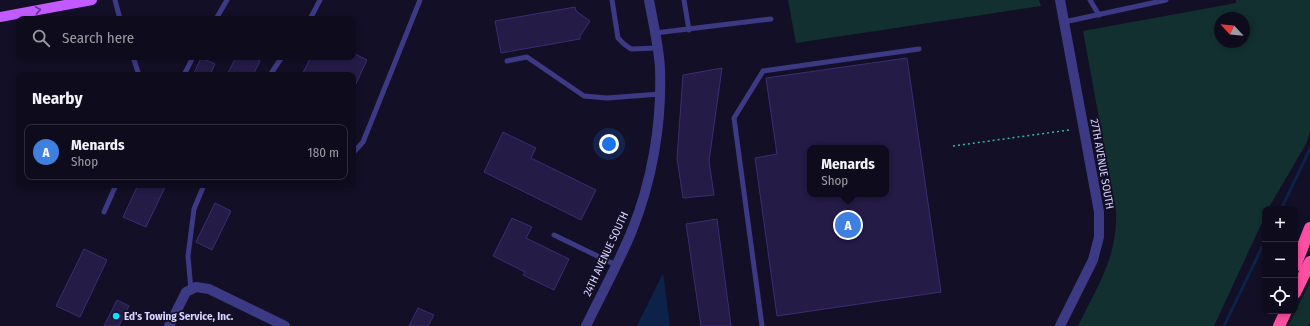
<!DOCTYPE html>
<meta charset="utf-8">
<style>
body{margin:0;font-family:"Fira Sans Condensed",sans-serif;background:#171425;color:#f1f3f6}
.controls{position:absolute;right:12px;bottom:12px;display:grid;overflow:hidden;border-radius:8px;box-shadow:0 2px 6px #0003}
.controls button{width:36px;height:36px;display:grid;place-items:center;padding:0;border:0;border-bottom:1px solid #2e2b3b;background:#0e0b1c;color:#f1f3f6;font:20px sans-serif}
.compass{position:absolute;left:1214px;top:12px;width:36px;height:36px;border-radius:50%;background:#0e0b1c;box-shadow:0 2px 6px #0003;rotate:296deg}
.you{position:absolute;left:609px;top:144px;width:14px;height:14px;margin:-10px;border:3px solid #fff;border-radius:50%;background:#1a73e8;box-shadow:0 0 0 6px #1a73e833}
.badge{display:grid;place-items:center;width:26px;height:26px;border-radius:50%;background:#00e5ff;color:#fff;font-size:13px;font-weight:700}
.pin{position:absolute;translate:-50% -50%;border:2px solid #fff;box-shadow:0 1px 4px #0006}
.popup{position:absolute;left:807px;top:145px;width:82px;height:52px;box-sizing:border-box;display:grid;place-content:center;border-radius:8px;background:#0e0b1c;filter:drop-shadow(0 1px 3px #0005);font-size:13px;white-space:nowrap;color:#9b9ba3}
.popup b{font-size:15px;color:#f1f3f6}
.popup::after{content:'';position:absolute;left:50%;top:100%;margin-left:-8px;border:8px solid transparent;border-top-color:#0e0b1c}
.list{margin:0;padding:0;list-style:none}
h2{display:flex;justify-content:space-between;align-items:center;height:52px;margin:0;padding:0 16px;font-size:17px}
h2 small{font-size:13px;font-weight:400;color:#9b9ba3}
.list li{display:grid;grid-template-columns:26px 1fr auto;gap:12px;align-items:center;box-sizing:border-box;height:56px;margin:0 8px 8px;padding:0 8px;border:1px solid #2e2b3b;border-radius:8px}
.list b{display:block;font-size:15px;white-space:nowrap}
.list p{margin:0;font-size:13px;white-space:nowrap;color:#9b9ba3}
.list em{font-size:13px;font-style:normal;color:#9b9ba3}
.icon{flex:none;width:22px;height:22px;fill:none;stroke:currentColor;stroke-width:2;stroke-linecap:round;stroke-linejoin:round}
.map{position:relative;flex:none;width:1310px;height:326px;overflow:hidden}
.search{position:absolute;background:#0e0b1c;box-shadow:0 2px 6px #0003;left:16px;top:16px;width:340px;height:44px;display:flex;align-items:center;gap:10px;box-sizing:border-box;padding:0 14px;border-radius:8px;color:#9b9ba3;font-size:15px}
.panel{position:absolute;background:#0e0b1c;box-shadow:0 2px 6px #0003;left:16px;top:72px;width:340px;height:116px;border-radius:8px}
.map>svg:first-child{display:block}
</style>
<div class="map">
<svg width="1310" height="326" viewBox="0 0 1310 326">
<rect width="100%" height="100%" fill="#130f26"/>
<!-- green -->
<path fill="#12302f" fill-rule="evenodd" d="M788 0H1039L1041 6 796 43Z
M1236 0H1310V132L1306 144 1268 209H1265V216L1214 326H1078C1097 287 1118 256 1116 211L1083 31 1236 3ZM1220 18H1244V42H1220Z
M1310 282V322L1308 326H1288Z"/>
<!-- water -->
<path fill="#0c2248" d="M663 273 670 326H637Z"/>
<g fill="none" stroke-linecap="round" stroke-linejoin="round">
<!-- stream -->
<path stroke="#0c2248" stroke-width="3" d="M1281 209 1310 149
M1224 326 1265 241"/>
</g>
<!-- building -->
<path fill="#241b47" stroke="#3b2d73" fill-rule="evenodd" d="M575 7 576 11 590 21 580 36V39L501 53 495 21Z
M353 53 367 60 353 90V75H302L311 57H353Z
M236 57H251L260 61 253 75H227Z
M201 58 215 64 210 75H193Z
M907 58 941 292 777 316 755 158 777 154 766 78ZM810 148H886V194H810Z
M722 68 709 161 714 195 683 198 677 158 683 75Z
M503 132 536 148 531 158 596 190 581 220 484 172Z
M138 185H166L146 227 123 217Z
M215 203 231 211 212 250 196 242Z
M512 218 532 227 526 238 569 259 554 290 523 275 525 272 493 256Z
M717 219 731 326H701L686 224Z
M84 249 107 260 80 317 56 306Z
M117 300 129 306 119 326H104Z
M418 308 434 315 428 326H409Z"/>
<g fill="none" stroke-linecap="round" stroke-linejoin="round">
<!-- path -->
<path stroke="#2fb8b0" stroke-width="1.5" stroke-dasharray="2 3" stroke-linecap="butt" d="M953 146 1069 130"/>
<!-- service -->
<path stroke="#3d3a85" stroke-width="5" d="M115 0 120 19
M612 0 618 38 624 44 631 49 657 48
M684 0 689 30
M1090 0 1099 15
M216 19 227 0
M310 19 320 0
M1064 22 1166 0
M655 33 771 19
M133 57 139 75
M507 61 527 57 584 96 607 98 660 94
M184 75 193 57
M270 75 282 57
M353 153 363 142 420 0
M104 212 116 185
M554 235 616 265
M191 290 188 256 194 209 204 185
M762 326 734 118 763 71 919 49"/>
<!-- minor -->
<path stroke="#3d3a85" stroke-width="10" d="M169 326 186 292 196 287 209 289 285 326
M586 326C601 295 618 264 631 233 652 182 662 124 660 69 659 46 653 23 649 0"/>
<!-- tertiary -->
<path stroke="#3d3a85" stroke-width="10" d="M1060 0 1099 212V237L1093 260 1060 326"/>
<!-- primary -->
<path stroke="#c25bff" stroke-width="10" d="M0 17 92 0"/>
<!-- motorway -->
<path stroke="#ff4fa3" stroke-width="12" d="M1295 266 1310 228
M1295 293 1310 262
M1279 326 1286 311"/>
</g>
<!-- one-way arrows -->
<defs><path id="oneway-chevron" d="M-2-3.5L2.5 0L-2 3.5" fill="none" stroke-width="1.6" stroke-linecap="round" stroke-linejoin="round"/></defs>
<use stroke="#623188" href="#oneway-chevron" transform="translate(38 10) rotate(-10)"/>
<!-- markers -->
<circle fill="#00e5ff" stroke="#130f26" stroke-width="1.5" cx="116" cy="316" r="4"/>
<g text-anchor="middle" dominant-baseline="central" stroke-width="3.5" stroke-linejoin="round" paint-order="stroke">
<!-- street labels -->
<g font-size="11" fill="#d9d4ff" stroke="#130f26">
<text transform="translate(1102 164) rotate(80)">27TH AVENUE SOUTH</text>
<text transform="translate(606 254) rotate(-65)">24TH AVENUE SOUTH</text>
</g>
<!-- poi labels -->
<g font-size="11" font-weight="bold" fill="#d9d4ff" stroke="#130f26" text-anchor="start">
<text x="124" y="316">Ed's Towing Service, Inc.</text>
</g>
</g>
</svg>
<div class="controls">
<button>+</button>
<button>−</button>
<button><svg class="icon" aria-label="locate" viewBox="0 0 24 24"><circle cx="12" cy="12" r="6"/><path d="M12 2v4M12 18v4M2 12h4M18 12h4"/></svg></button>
</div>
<svg class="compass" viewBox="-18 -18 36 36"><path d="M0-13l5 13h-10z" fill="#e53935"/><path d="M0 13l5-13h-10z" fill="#9b9ba3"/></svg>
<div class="you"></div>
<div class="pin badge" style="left:848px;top:225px;background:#3f7fe0">A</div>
<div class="popup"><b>Menards</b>Shop</div>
<div class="search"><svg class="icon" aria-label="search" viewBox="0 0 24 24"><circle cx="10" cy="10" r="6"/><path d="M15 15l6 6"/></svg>Search here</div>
<section class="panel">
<h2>Nearby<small></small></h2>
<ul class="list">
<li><span class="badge" style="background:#3f7fe0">A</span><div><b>Menards</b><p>Shop</p></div><em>180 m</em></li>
</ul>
</section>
</div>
